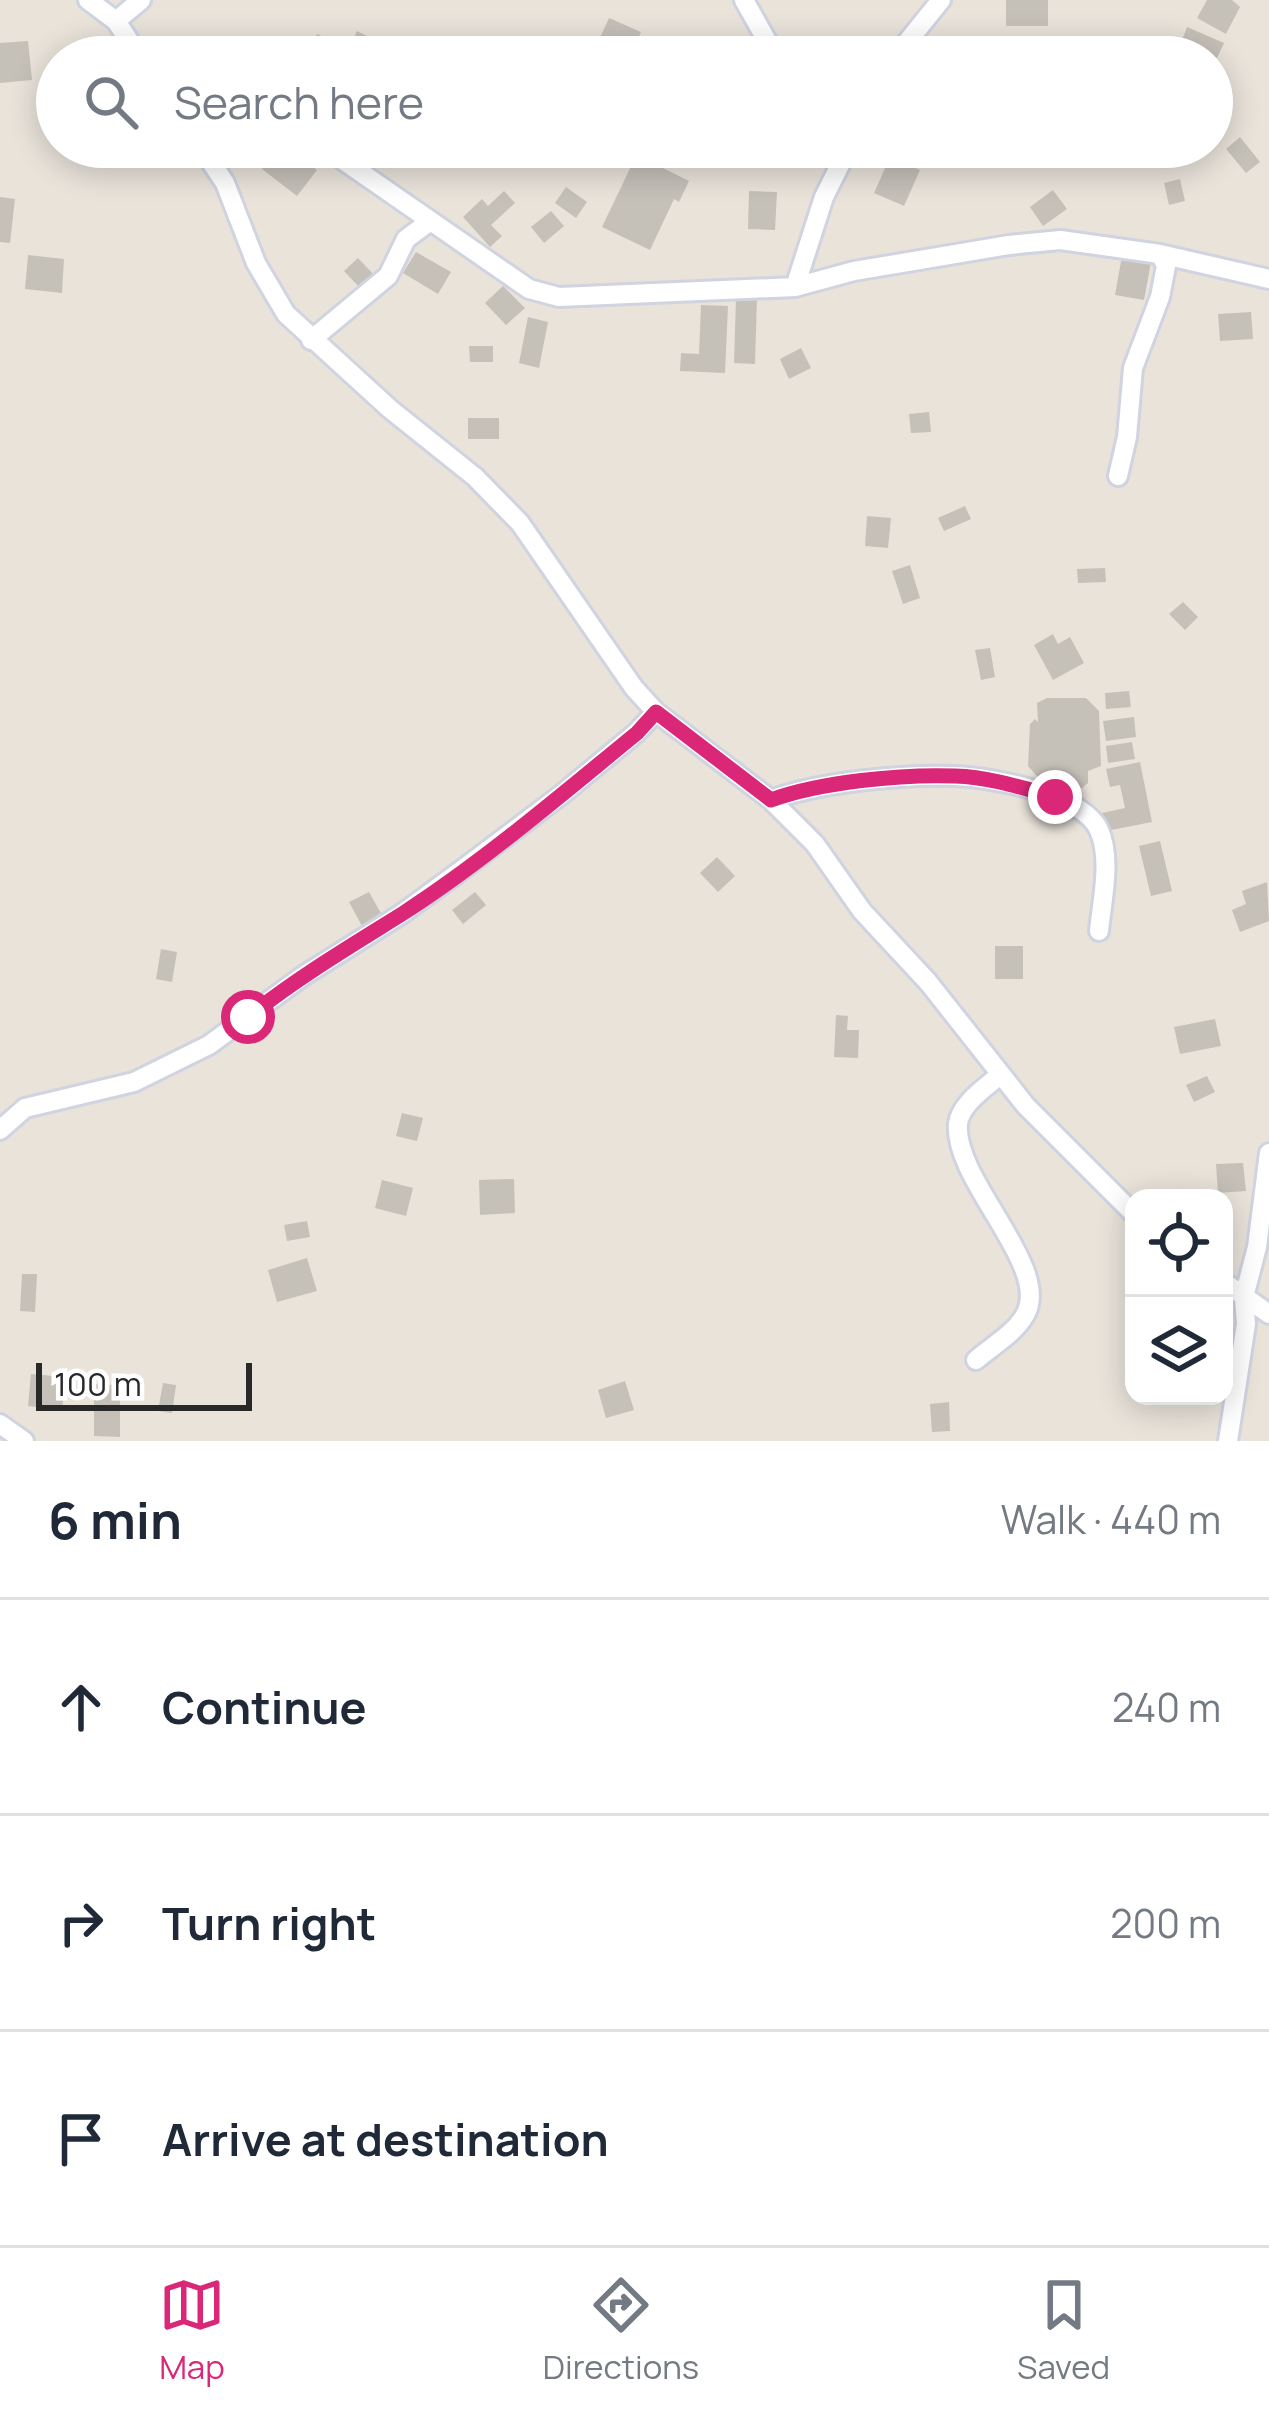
<!DOCTYPE html>
<meta charset="utf-8">
<style>
body{margin:0;font-family:Manrope,sans-serif;background:#f6f6f7;color:#1f2937}
.controls{position:absolute;right:36px;bottom:36px;display:grid;overflow:hidden;border-radius:24px;box-shadow:0 6px 30px #0003}
.controls button{width:108px;height:108px;display:grid;place-items:center;padding:0;border:0;border-bottom:3px solid #e0e1e3;background:#fff;color:#1f2937;font:60px sans-serif}
.scale{position:absolute;left:36px;bottom:30px;width:216px;box-sizing:border-box;padding-left:12px;border:6px solid #282828;border-top:0;font-size:33px;line-height:42px;white-space:nowrap;color:#282828;-webkit-text-stroke:9px #fff;paint-order:stroke}
.stop{position:absolute;width:36px;height:36px;margin:-27px;border:9px solid #db2777;border-radius:50%;background:#fff}
.stop.end{background:#db2777;border-color:#fff;box-shadow:0 3px 12px #0008}
.list{margin:0;padding:0;list-style:none}
h2{display:flex;justify-content:space-between;align-items:center;height:156px;margin:0;padding:0 48px;font-size:51px}
h2 small{font-size:39px;font-weight:400;color:#747a83}
.list li{display:grid;grid-template-columns:78px 1fr auto;gap:36px;align-items:center;box-sizing:border-box;height:216px;padding:0 48px;border-top:3px solid #e0e1e3}
.list b{display:block;font-size:45px;white-space:nowrap}
.list em{font-size:39px;font-style:normal;color:#747a83}
.icon{flex:none;width:66px;height:66px;fill:none;stroke:currentColor;stroke-width:2;stroke-linecap:round;stroke-linejoin:round}
.map{position:relative;flex:none;width:1269px;height:1441px;overflow:hidden}
.search{position:absolute;background:#fff;box-shadow:0 6px 30px #0003;left:36px;right:36px;top:36px;height:132px;display:flex;align-items:center;gap:30px;box-sizing:border-box;padding:0 42px;border-radius:66px;color:#747a83;font-size:45px}
.sheet{height:804px;background:#fff}
nav{display:flex;justify-content:space-around;align-items:center;box-sizing:border-box;height:168px;border-top:3px solid #e0e1e3;background:#fff;font-size:33px;color:#747a83}
nav a{display:grid;justify-items:center;gap:6px}
nav .on{color:#db2777}
.map>svg:first-child{display:block}
</style>
<div class="map">
<svg width="1269" height="1441" viewBox="0 0 1269 1441">
<rect width="100%" height="100%" fill="#e9e3da"/>
<!-- building -->
<path fill="#c5c1b9" d="M1006 0H1048V26H1006Z
M1207 0H1232L1240 7 1226 34 1197 18Z
M609 18 641 32 629 57H602L593 53Z
M1187 27 1224 43 1217 58 1181 43Z
M357 31 393 49 389 57H345Z
M317 34 345 47 340 57H306Z
M28 41 32 80 0 83V43Z
M1240 137 1260 162 1246 173 1226 149Z
M279 147H288L317 170 297 196 262 169Z
M890 157 920 170 904 206 874 193Z
M645 159 689 181 679 202 674 199 650 250 602 227 634 160 643 165Z
M1180 179 1185 201 1169 205 1164 183Z
M566 187 587 202 576 218 555 203Z
M1053 190 1067 209 1043 226 1030 207Z
M504 191 515 203 491 225 502 236 490 247 463 217 482 199 488 206Z
M749 191 777 192 775 230 748 229Z
M0 197 15 199 10 243 0 242Z
M551 211 564 226 544 243 531 227Z
M416 252 451 272 438 294 403 273Z
M28 255 64 259 62 293 25 289Z
M1122 256 1151 262 1144 300 1115 295Z
M358 258 375 276 361 289 344 271Z
M503 286 525 308 506 325 485 303Z
M736 298H757L755 364 734 363Z
M701 305 728 306 725 373 680 371 681 353 699 354Z
M1251 312 1253 339 1220 341 1218 314Z
M528 317 548 322 539 368 519 363Z
M469 346H493V362H470Z
M801 348 811 368 789 379 780 359Z
M929 412 931 432 911 433 909 414Z
M468 418H499V439H468Z
M965 506 971 519 944 531 938 518Z
M867 516 891 518 888 548 865 546Z
M910 565 920 598 903 604 892 571Z
M1105 568 1106 582 1078 583 1077 569Z
M1183 602 1198 617 1185 630 1169 614Z
M1053 634 1058 644 1070 637 1084 663 1053 680 1034 645Z
M990 648 995 677 981 680 975 650Z
M1129 691 1131 707 1106 709 1105 693Z
M1047 698H1086L1099 711 1101 766 1088 771V783L1082 788 1046 786 1028 766 1030 724 1035 719 1038 722 1037 703Z
M1134 717 1136 737 1106 741 1103 721Z
M1132 742 1135 759 1108 763 1106 746Z
M1140 762 1152 822 1106 831 1102 813 1125 808 1120 785 1110 787 1106 769Z
M1160 841 1172 891 1151 896 1139 846Z
M717 857 735 876 718 892 700 873Z
M1267 882 1269 921 1240 932 1232 910 1246 904 1242 891Z
M369 892 382 915 362 926 349 902Z
M475 892 486 905 463 924 452 910Z
M995 946H1023V979H995Z
M161 949 177 952 172 982 156 979Z
M836 1015 848 1016 847 1030H859L858 1058 834 1057Z
M1215 1019 1221 1046 1180 1054 1174 1027Z
M1207 1076 1215 1092 1194 1102 1186 1085Z
M402 1113 423 1118 417 1141 396 1136Z
M1243 1163 1246 1191 1218 1193 1216 1164Z
M514 1179 515 1213 480 1215 479 1180Z
M382 1180 413 1188 406 1216 375 1208Z
M307 1221 310 1237 287 1241 284 1225Z
M307 1258 317 1291 277 1302 268 1270Z
M22 1274H37L35 1312 20 1311Z
M31 1374 66 1377 62 1410 28 1406Z
M625 1381 634 1410 606 1418 598 1390Z
M163 1383 176 1385 172 1413 158 1411Z
M94 1384 120 1385V1437L94 1436Z
M949 1402 950 1431 932 1432 930 1404Z"/>
<g fill="none" stroke-linecap="round" stroke-linejoin="round">
<!-- minor casing -->
<g stroke="#d0d3e0" stroke-width="24">
<path id="minor" d="M88 0 116 21 140 57
M744 0 776 57
M116 21 141 0
M895 57 941 0
M201 147 225 183 256 263 286 314 390 409 475 477 520 523 634 688 656 712 771 800 815 844 862 911 928 982 1026 1106 1134 1214
M324 147 529 289 559 297 795 287 854 271 1009 245 1060 240 1160 254 1269 279
M795 287 824 197 849 147
M311 340 388 276 406 239 429 222
M1118 476 1127 437 1133 368 1160 297 1166 266 1160 254
M771 800C820 782 902 774 955 776 990 777 1083 794 1099 830 1112 859 1102 900 1099 931
M0 1130 25 1108 134 1082 209 1045 303 976 403 913 463 869 561 795 636 733 656 712
M1224 1282 1269 1314
M976 1360C992 1346 1015 1333 1025 1315 1053 1268 953 1180 958 1124 960 1104 986 1087 1000 1075
M0 1424 24 1441
M1228 1441 1246 1324 1244 1297 1257 1247 1269 1153"/>
</g>
<!-- minor -->
<use href="#minor" stroke="#fff" stroke-width="18"/>
</g>
<g fill="none" stroke-linecap="round" stroke-linejoin="round">
<!-- route -->
<path stroke="#db2777" stroke-width="15" d="M248 1017C297 978 349 947 402 914 484 861 561 795 637 733L656 712 771 800C820 782 902 774 955 776 989 777 1023 788 1055 797"/>
</g>
</svg>
<div class="controls">
<button><svg class="icon" aria-label="locate" viewBox="0 0 24 24"><circle cx="12" cy="12" r="6"/><path d="M12 2v4M12 18v4M2 12h4M18 12h4"/></svg></button>
<button><svg class="icon" aria-label="layers" viewBox="0 0 24 24"><path d="M12 4l9 5-9 5-9-5zM3 14l9 5 9-5"/></svg></button>
</div>
<div class="scale">100 m</div>
<div class="stop" style="left:248px;top:1017px"></div>
<div class="stop end" style="left:1055px;top:797px"></div>
<div class="search"><svg class="icon" aria-label="search" viewBox="0 0 24 24"><circle cx="10" cy="10" r="6"/><path d="M15 15l6 6"/></svg>Search here</div>
</div>
<section class="sheet">
<h2>6 min<small>Walk · 440 m</small></h2>
<ul class="list">
<li><svg class="icon" aria-label="ahead" viewBox="0 0 24 24"><path d="M12 20V5M6 11l6-6 6 6"/></svg><div><b>Continue</b></div><em>240 m</em></li>
<li><svg class="icon" aria-label="right" viewBox="0 0 24 24"><path d="M7 20v-9h11M14 6l5 5-5 5"/></svg><div><b>Turn right</b></div><em>200 m</em></li>
<li><svg class="icon" aria-label="arrive" viewBox="0 0 24 24"><path d="M6 21V4h12l-3 4 3 4H6"/></svg><div><b>Arrive at destination</b></div></li>
</ul>
</section>
<nav>
<a class="on"><svg class="icon" aria-label="map" viewBox="0 0 24 24"><path d="M3 6l6-2 6 2 6-2v14l-6 2-6-2-6 2zM9 4v14M15 6v14"/></svg>Map</a>
<a><svg class="icon" aria-label="directions" viewBox="0 0 24 24"><path d="M12 3l9 9-9 9-9-9zM9 14v-3h6M13 9l2 2-2 2"/></svg>Directions</a>
<a><svg class="icon" aria-label="saved" viewBox="0 0 24 24"><path d="M7 4h10v16l-5-4-5 4z"/></svg>Saved</a>
</nav>
